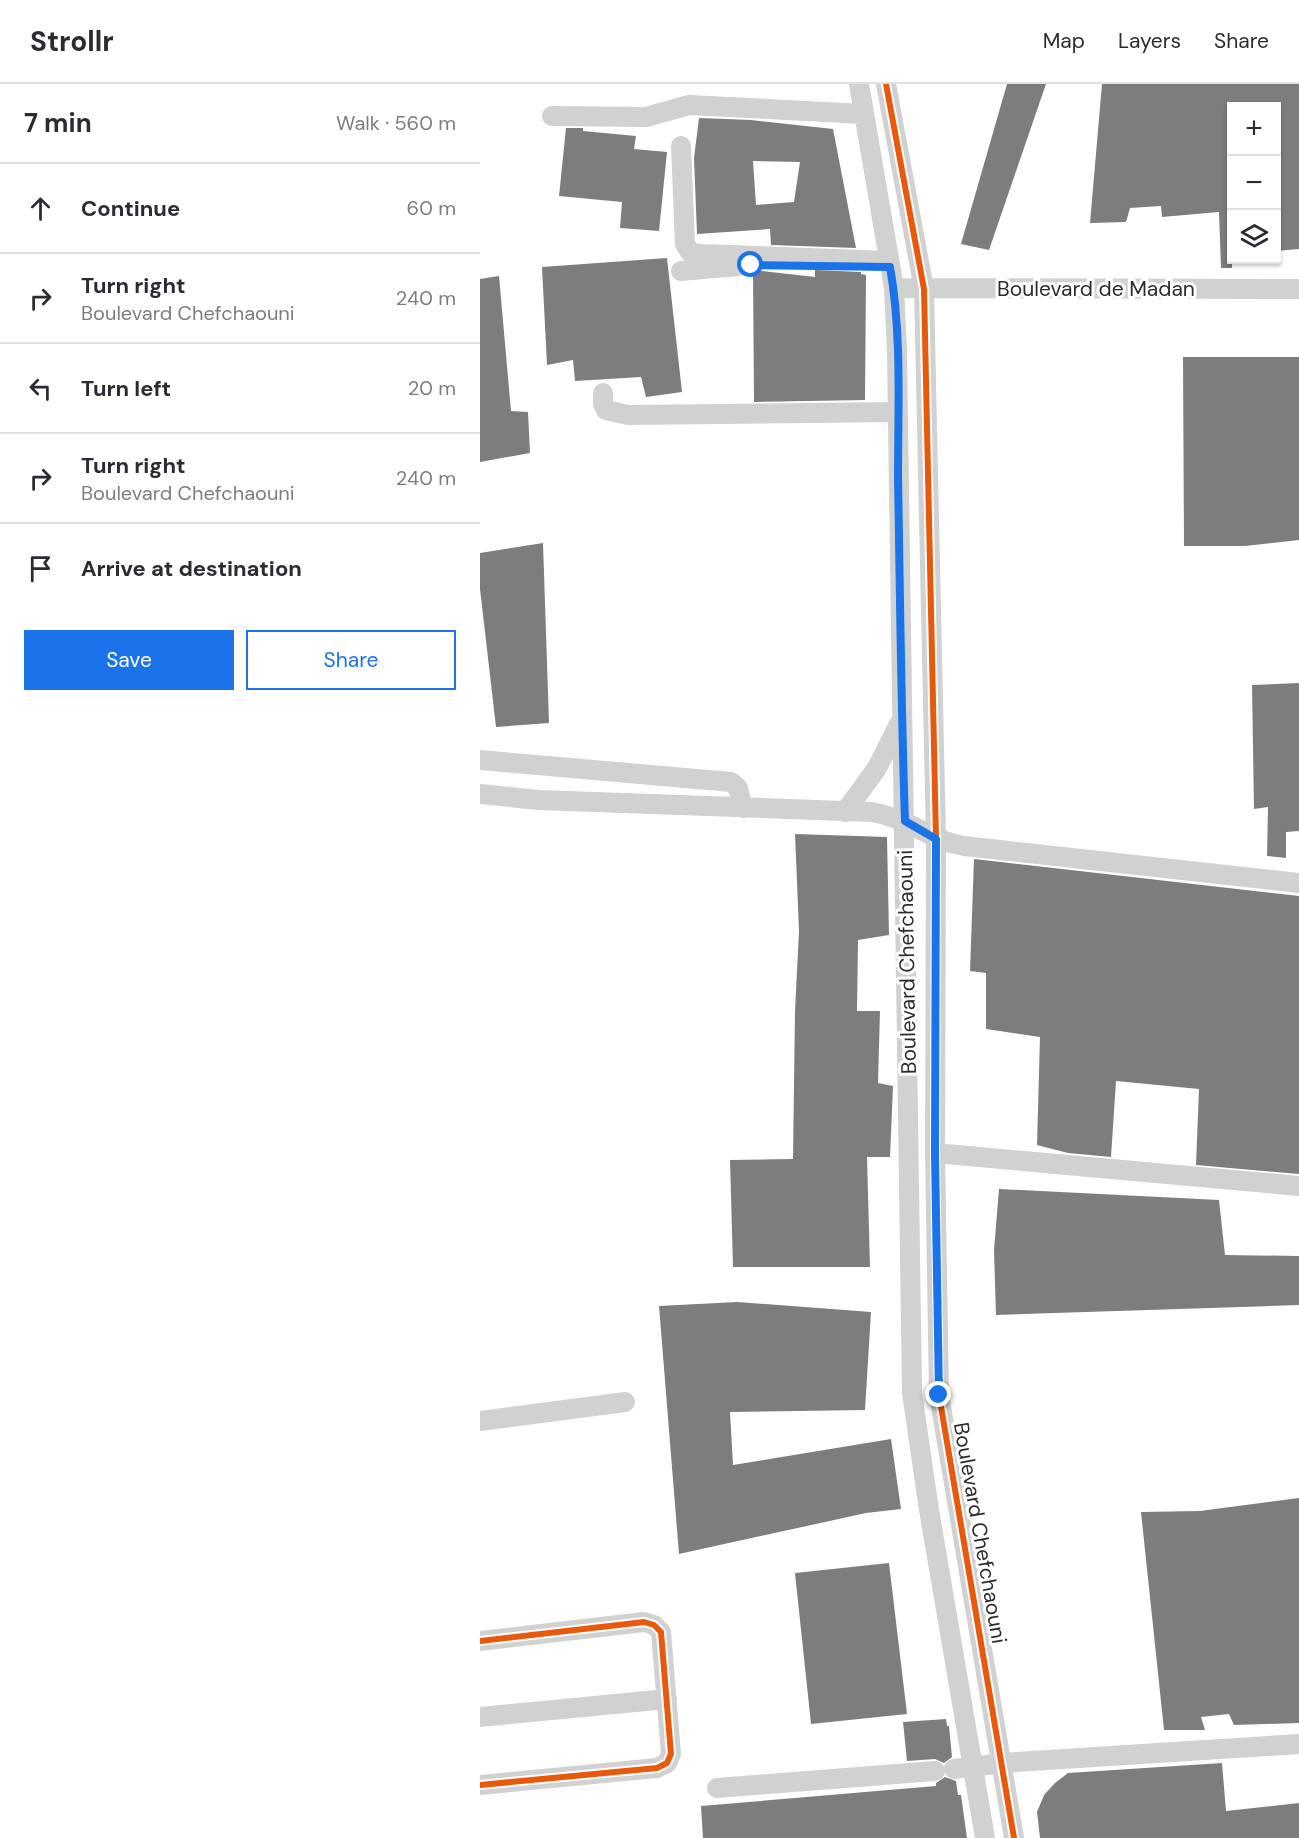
<!DOCTYPE html>
<meta charset="utf-8">
<style>
body{margin:0;font-family:"DM Sans",sans-serif;background:#f2f2f3;color:#2b2b33}
.controls{position:absolute;right:18px;top:18px;display:grid;overflow:hidden;border-radius:0px;box-shadow:0 2px 4px #0004}
.controls button{width:54px;height:54px;display:grid;place-items:center;padding:0;border:0;border-bottom:2px solid #e1e1e2;background:#fff;color:#2b2b33;font:30px sans-serif}
.stop{position:absolute;width:18px;height:18px;margin:-14px;border:4px solid #1a73e8;border-radius:50%;background:#fff}
.stop.end{background:#1a73e8;border-color:#fff;box-shadow:0 2px 6px #0008}
.list{margin:0;padding:0;list-style:none}
h2{display:flex;justify-content:space-between;align-items:center;height:78px;margin:0;padding:0 24px;font-size:26px}
h2 small{font-size:20px;font-weight:400;color:#7c7c81}
.list li{display:grid;grid-template-columns:39px 1fr auto;gap:18px;align-items:center;box-sizing:border-box;height:90px;padding:0 24px;border-top:2px solid #e1e1e2}
.list b{display:block;font-size:22px;white-space:nowrap}
.list p{margin:0;font-size:20px;white-space:nowrap;color:#7c7c81}
.list em{font-size:20px;font-style:normal;color:#7c7c81}
.actions{display:flex;gap:12px;padding:18px 24px}
.actions a{flex:1;padding:14px 0;border:2px solid #1a73e8;border-radius:0px;text-align:center;font-size:21px;color:#1a73e8}
.actions .main{background:#1a73e8;color:#fff}
.icon{flex:none;width:33px;height:33px;fill:none;stroke:currentColor;stroke-width:2;stroke-linecap:round;stroke-linejoin:round}
.map{position:relative;flex:none;width:819px;height:1754px;overflow:hidden}
header{display:flex;align-items:center;gap:36px;box-sizing:border-box;height:84px;padding:0 30px;background:#fff;border-bottom:2px solid #e1e1e2}
header strong{font-size:28px}
nav{display:flex;gap:33px;margin-inline-start:auto;font-size:21px}
main{display:flex}
aside{flex:1;background:#fff}
.map>svg:first-child{display:block}
</style>
<header>
<strong>Strollr</strong>
<nav><a>Map</a><a>Layers</a><a>Share</a></nav>
</header>
<main>
<aside>
<h2>7 min<small>Walk · 560 m</small></h2>
<ul class="list">
<li><svg class="icon" aria-label="ahead" viewBox="0 0 24 24"><path d="M12 20V5M6 11l6-6 6 6"/></svg><div><b>Continue</b></div><em>60 m</em></li>
<li><svg class="icon" aria-label="right" viewBox="0 0 24 24"><path d="M7 20v-9h11M14 6l5 5-5 5"/></svg><div><b>Turn right</b><p>Boulevard Chefchaouni</p></div><em>240 m</em></li>
<li><svg class="icon" aria-label="left" viewBox="0 0 24 24"><path d="M17 20v-9H6M10 6l-5 5 5 5"/></svg><div><b>Turn left</b></div><em>20 m</em></li>
<li><svg class="icon" aria-label="right" viewBox="0 0 24 24"><path d="M7 20v-9h11M14 6l5 5-5 5"/></svg><div><b>Turn right</b><p>Boulevard Chefchaouni</p></div><em>240 m</em></li>
<li><svg class="icon" aria-label="arrive" viewBox="0 0 24 24"><path d="M6 21V4h12l-3 4 3 4H6"/></svg><div><b>Arrive at destination</b></div></li>
</ul>
<div class="actions"><a class="main">Save</a><a>Share</a></div>
</aside>
<div class="map">
<svg width="819" height="1754" viewBox="0 0 819 1754">
<rect width="100%" height="100%" fill="#fff"/>
<!-- building -->
<path fill="#7d7d7d" fill-rule="evenodd" d="M527 0H566L509 166 481 160Z
M622 0H819V165L796 167V22H752V184H741L739 128 682 133 681 122 650 124 646 138 610 139Z
M219 34 271 36 353 45 376 164 291 161 290 145 217 150 214 74ZM273 77 320 78 314 118 276 121Z
M86 44H103V47L156 52 154 65 187 68 179 147 140 144 142 118 79 112Z
M187 174 202 308 166 313 161 293 95 297 93 276 67 281 62 183Z
M273 186 335 193V186L381 188V190L386 191 385 316 274 318Z
M19 192 31 327 48 328 50 369 0 378V195Z
M703 273H819V456L765 462H704Z
M63 459 69 639 16 643 0 505V469Z
M819 599V747L806 748V774L787 772 788 723 774 725 772 601Z
M315 750 407 753 409 851 378 856 377 927H400L398 999 413 1002 410 1073H387L390 1183H253L250 1076 313 1075 315 927 319 847Z
M494 775 819 812V1090L716 1081 719 1005 636 997 631 1073 588 1069 557 1061 560 953 506 945V889L490 887Z
M519 1105 739 1116 745 1171 819 1172V1221L516 1231 514 1166Z
M257 1218 391 1228 385 1326 250 1328 253 1381 411 1355 421 1425 386 1429 199 1470 179 1222Z
M819 1414V1639L754 1641 749 1630 721 1633 725 1646H684L661 1428 720 1427Z
M409 1479 427 1630 331 1640 315 1489Z
M466 1635 467 1642H469L472 1673 464 1679 455 1675 427 1677 423 1638Z
M742 1679 746 1727 819 1719V1754H560L557 1728 564 1711 575 1699 588 1689Z
M465 1693 476 1697 478 1711H481L487 1754H223L221 1722 456 1702V1699Z"/>
<g fill="none" stroke-linecap="round" stroke-linejoin="round">
<!-- minor -->
<path stroke="#d1d1d1" stroke-width="20" d="M379 0 414 204 417 267 432 1309 449 1426 505 1754
M406 0 444 205 456 755 455 1069 459 1311 534 1754
M72 32 166 33 209 21 384 30
M201 62 205 160 210 168 220 170 409 177
M201 187 258 182
M414 204 819 205
M123 309V320L126 326 148 331 418 328
M0 676 251 698 258 704 263 724
M0 710 59 716 392 728C429 734 449 756 484 762L819 799
M365 728 397 684 419 640
M455 1069 819 1102
M0 1337 145 1318
M0 1557 164 1538 174 1541 181 1548 191 1670 187 1679 177 1684 0 1701
M0 1633 187 1615
M474 1685 522 1679 819 1660
M237 1704 455 1687"/>
<!-- cycleway casing -->
<g stroke="#fff" stroke-width="10">
<path id="cycleway" d="M406 0 444 205 456 755 455 1069 459 1311 534 1754
M0 1557 164 1538 174 1541 181 1548 191 1670 187 1679 177 1684 0 1701"/>
</g>
<!-- cycleway -->
<use href="#cycleway" stroke="#e8590c" stroke-width="6"/>
</g>
<g fill="none" stroke-linecap="round" stroke-linejoin="round">
<!-- route -->
<path stroke="#1a73e8" stroke-width="8" d="M271 181 410 183C422 250 418 324 418 392 420 507 421 622 425 737L456 755 455 1070 459 1311"/>
</g>
<g text-anchor="middle" dominant-baseline="central" stroke-width="6" stroke-linejoin="round" paint-order="stroke">
<!-- street labels -->
<g font-size="21" fill="#2c2c2c" stroke="#fff">
<text x="616" y="205">Boulevard de Madan</text>
<text transform="translate(427 878) rotate(-91)">Boulevard Chefchaouni</text>
<text transform="translate(500 1449) rotate(80)">Boulevard Chefchaouni</text>
</g>
</g>
</svg>
<div class="controls">
<button>+</button>
<button>−</button>
<button><svg class="icon" aria-label="layers" viewBox="0 0 24 24"><path d="M12 4l9 5-9 5-9-5zM3 14l9 5 9-5"/></svg></button>
</div>
<div class="stop" style="left:271px;top:181px"></div>
<div class="stop end" style="left:459px;top:1311px"></div>
</div>
</main>
